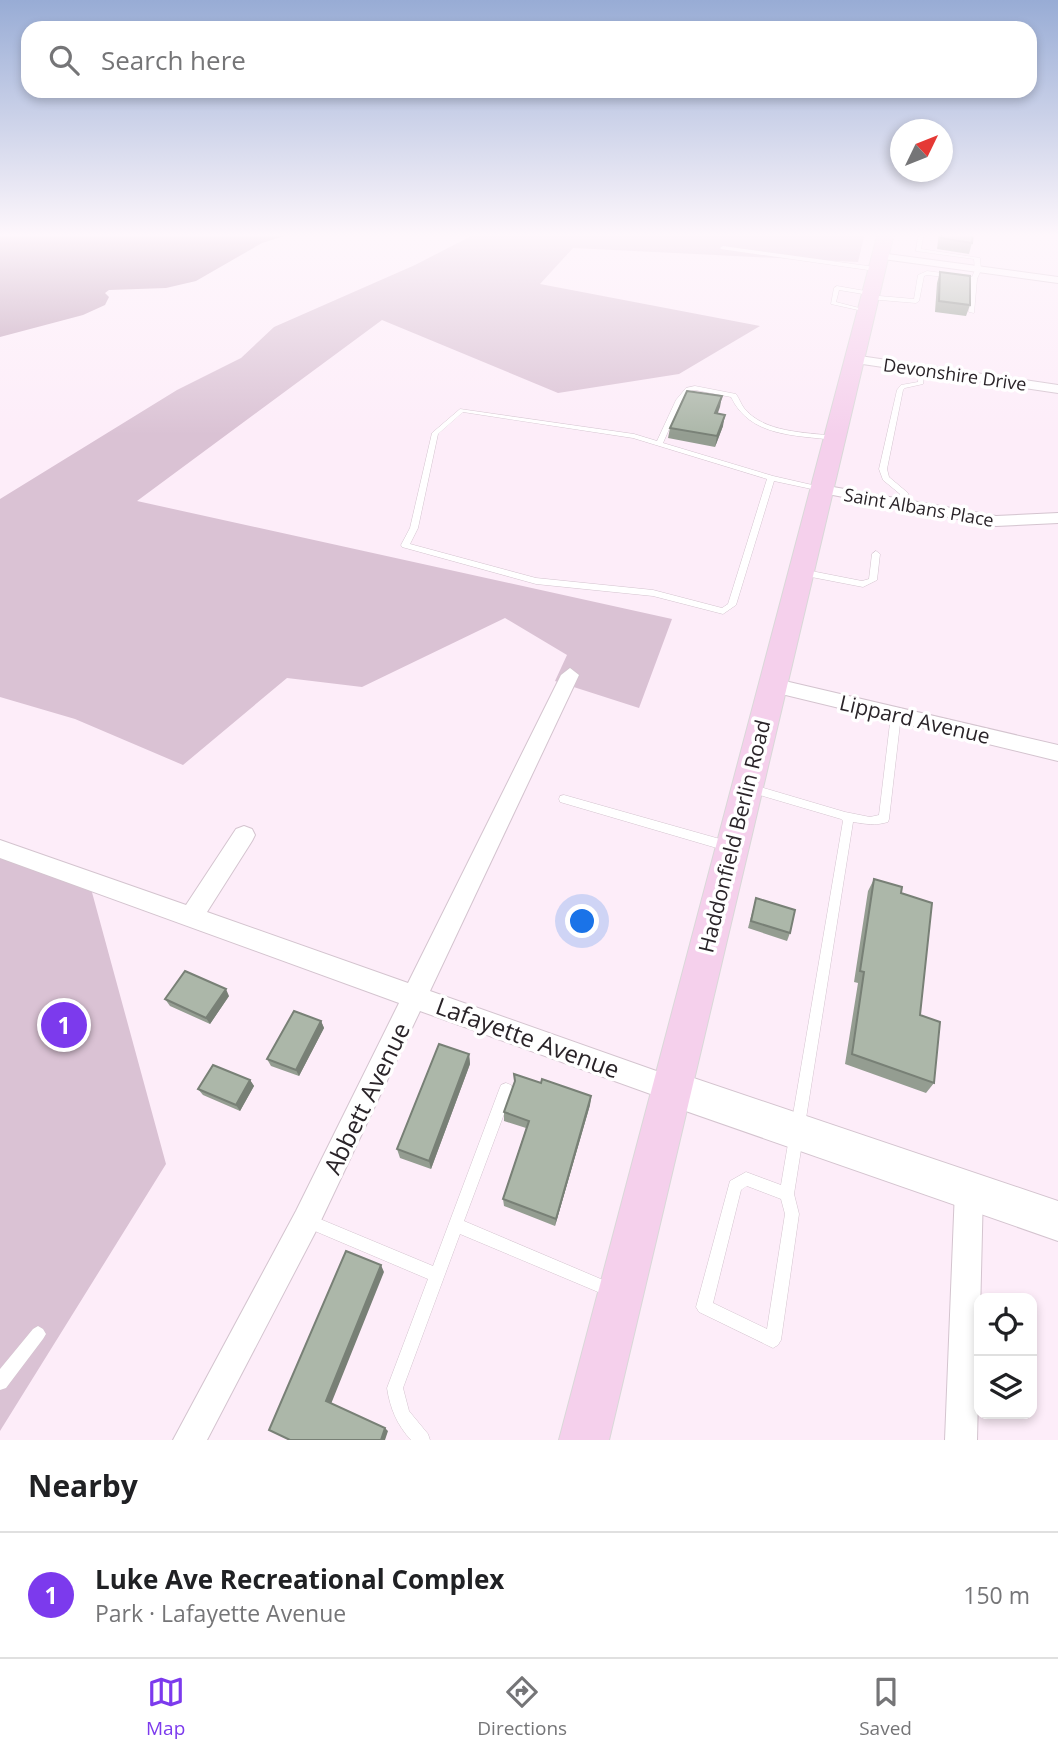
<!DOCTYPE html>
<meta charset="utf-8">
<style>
body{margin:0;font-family:"Open Sans",sans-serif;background:#f2f2f2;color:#202124}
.controls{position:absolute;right:21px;bottom:21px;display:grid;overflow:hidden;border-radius:14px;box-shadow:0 4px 10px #0003}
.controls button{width:63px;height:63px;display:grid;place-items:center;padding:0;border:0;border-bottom:2px solid #e0e0e0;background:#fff;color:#202124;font:35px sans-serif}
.compass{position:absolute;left:890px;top:119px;width:63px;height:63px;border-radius:50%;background:#fff;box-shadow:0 4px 10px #0003;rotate:47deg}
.you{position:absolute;left:583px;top:922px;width:24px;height:24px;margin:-18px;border:5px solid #fff;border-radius:50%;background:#1a73e8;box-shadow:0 0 0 10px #1a73e833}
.badge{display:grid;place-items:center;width:46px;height:46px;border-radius:50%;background:#7c3aed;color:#fff;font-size:23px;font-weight:700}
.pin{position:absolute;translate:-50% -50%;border:4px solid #fff;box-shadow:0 2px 7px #0006}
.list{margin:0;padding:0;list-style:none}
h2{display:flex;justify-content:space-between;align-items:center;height:91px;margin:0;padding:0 28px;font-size:30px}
h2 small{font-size:23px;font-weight:400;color:#757577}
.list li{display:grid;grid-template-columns:46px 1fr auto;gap:21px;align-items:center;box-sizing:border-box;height:126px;padding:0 28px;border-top:2px solid #e0e0e0}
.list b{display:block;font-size:26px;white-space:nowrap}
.list p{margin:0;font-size:23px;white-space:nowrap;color:#757577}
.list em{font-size:23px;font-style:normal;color:#757577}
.icon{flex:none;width:38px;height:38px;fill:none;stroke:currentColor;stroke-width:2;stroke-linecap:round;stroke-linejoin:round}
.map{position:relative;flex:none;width:1058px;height:1440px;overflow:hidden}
.search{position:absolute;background:#fff;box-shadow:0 4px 10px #0003;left:21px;right:21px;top:21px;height:77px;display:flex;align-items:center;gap:18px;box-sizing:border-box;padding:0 24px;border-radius:21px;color:#757577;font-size:26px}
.sheet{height:217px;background:#fff}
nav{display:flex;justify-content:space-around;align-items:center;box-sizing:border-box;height:98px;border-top:2px solid #e0e0e0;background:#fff;font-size:19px;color:#757577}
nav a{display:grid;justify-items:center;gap:4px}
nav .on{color:#7c3aed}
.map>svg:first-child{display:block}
</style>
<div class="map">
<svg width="1058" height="1440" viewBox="0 0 1058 1440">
<rect width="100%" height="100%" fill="#fdedf9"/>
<!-- green -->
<path fill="#dac2d4" d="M477 233H865L858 262 573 248 540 284 760 326 679 374 558 393 382 320 137 501 672 619 639 708 555 681 567 655 505 618 362 687 287 678 183 765 75 719 0 697V499L177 390 241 358 274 327 415 265Z
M0 854 90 885 166 1164 0 1431Z"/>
<!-- water -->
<path fill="#c0a1b8" d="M0 233H293L262 243 196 281 166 288 109 290 105 293 109 297 105 305 83 315 0 337Z"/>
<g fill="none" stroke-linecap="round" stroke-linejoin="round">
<!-- lane casing -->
<g stroke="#d4c4cf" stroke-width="1">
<path id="lane" d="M919 233H924L921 249 980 258 981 270 977 279 974 313 969 312 971 280 927 275 924 276 919 301 916 303 868 299 865 297 868 295 914 299 918 275 927 271 972 277 975 270 974 259 916 251Z
M723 246 875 267 878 269 875 271 721 249 720 248Z
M837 286 871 292V294L869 295 839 290 836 302 867 310V312L831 304 834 288Z
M922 367 925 369 923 384 905 388 903 390 887 469 889 477 908 493 907 505 903 507 899 505 900 494 883 480 879 469 897 390 901 385 918 382 919 369Z
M695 386 736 394C739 398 741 404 744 408 764 433 805 432 834 436L837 438 834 440C795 435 750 437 731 397L695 390 690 391 682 400 663 443 773 476 821 487 825 489 821 491 774 481 736 605 723 614 653 596 536 584 402 547 401 545 410 528 432 433 460 409 634 434 657 441 676 400 686 388ZM463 412 633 438 767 479 728 604 722 608 653 590 536 578 410 544 418 528 438 434Z
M876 551 880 554 877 580 863 587 801 575 797 572 801 569 862 581 869 579 872 554Z
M896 711 901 715 889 819 888 822C875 826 866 824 853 822L794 1194 799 1214 781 1340 778 1345 773 1348 699 1312 696 1307 730 1181 746 1172 781 1185 843 821 841 819 746 791 745 788 746 785 750 784 845 812 870 817 879 815 891 715ZM747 1186 781 1199 785 1214 767 1329 713 1303 741 1190Z
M564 795 727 841 731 843 732 846 731 849 727 851 560 802 559 799 560 796Z
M506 1083 511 1085 513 1090 464 1221 615 1285 617 1290 615 1295 610 1297 460 1234 403 1388 409 1411 428 1434 430 1440H411C397 1425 390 1408 387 1388L428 1279 303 1226 301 1221 303 1216 308 1214 433 1266 499 1090 501 1085Z
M38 1326 43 1329 46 1334 43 1339 6 1388 0 1390V1369L33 1329Z"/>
</g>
<!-- street casing -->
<g stroke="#d4c4cf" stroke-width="2">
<path id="street" d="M880 253 1058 277V283L876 258V254Z
M853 355 1058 385V393L849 362 847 359Z
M822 485 996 516 1058 513V523L996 526 817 492 815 489Z
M570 668 579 675 430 991 679 1079 683 1088 679 1097 670 1101 420 1011 316 1231 207 1440H173L296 1211 399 1003 0 858V840L186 905 236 829 244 826 252 829 255 835 252 841 207 912 408 983 561 675Z
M772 678 1058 745V761L765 690 763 685 765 680Z
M969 1176 979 1180 983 1190 977 1440H945L955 1190 959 1180Z"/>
</g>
<!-- secondary casing -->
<g stroke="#d4c4cf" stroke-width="2">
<path id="secondary" d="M670 1070 1058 1201V1241L657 1101 652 1088 657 1075Z"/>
</g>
<!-- primary casing -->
<g stroke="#d9d8d8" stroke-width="2">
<path id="primary" d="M878 233H894L609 1440H559Z"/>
</g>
<!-- lane -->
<use href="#lane" fill="#fff" fill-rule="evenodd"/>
<!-- street -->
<use href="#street" fill="#fff" fill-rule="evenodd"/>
<!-- secondary -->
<use href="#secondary" fill="#fff" fill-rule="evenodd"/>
<!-- primary -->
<use href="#primary" fill="#f5d0ec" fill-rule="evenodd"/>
</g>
<!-- wall -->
<path fill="#949d91" d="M939 233H973L972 243 969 254 937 249Z
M940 272 970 305 966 316 935 312 937 283Z
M722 396 717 414 723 426 715 447 668 438 670 428Z
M874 879 901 893 920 1015 934 1083 926 1093 845 1064 858 983 854 982 868 891Z
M756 898 790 933 787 941 748 928Z
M229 996 210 1024 170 1006 165 999Z
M321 1021 324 1028 299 1076 271 1066 267 1059Z
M469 1054 470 1064 431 1169 400 1158 397 1149Z
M514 1074 541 1083 591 1096 590 1105 555 1226 504 1206 503 1199 526 1128 504 1121V1112L514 1085Z
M250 1080 254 1086 240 1111 203 1095 198 1089Z"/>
<!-- shaded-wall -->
<path fill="#788076" d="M722 396 720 407 714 424 715 413Z
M725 415 723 426 715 447 717 436Z
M226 989 229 996 210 1024 206 1018Z
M321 1021 324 1028 299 1076 296 1070Z
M469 1054 470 1064 431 1169 429 1161Z
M250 1080 254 1086 240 1111 236 1105Z
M591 1096 590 1105 555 1226 556 1219Z
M381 1265 384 1272 331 1404 326 1401Z
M385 1428 388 1431 385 1440H381Z"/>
<!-- building -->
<path fill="#acb7a9" stroke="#788076" stroke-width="2" d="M941 233H973L972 243 941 238Z
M940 272 970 276V305L939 301Z
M687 391 722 396 715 413 725 415 717 436 670 428Z
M874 879 902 887 901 893 932 903 920 1015 940 1022 934 1083 852 1054 864 972 860 971Z
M756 898 795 910 790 933 751 921Z
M185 971 226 989 206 1018 165 999Z
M294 1011 321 1021 296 1070 267 1059Z
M439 1044 469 1054 429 1161 397 1149Z
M213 1065 250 1080 236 1105 198 1089Z
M514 1074 541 1083 542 1079 591 1096 556 1219 503 1199 529 1121 504 1112 515 1081Z
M346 1251 381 1265 326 1401 385 1428 381 1440H290L269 1430Z"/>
<!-- sky -->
<linearGradient id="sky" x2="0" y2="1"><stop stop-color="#98acd5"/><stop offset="0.54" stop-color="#fef7fc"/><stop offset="1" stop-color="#fef7fc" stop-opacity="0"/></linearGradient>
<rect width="1058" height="435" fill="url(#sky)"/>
<g text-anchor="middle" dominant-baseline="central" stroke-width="7" stroke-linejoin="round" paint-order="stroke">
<!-- far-street labels -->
<g font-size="18" fill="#2a2429" stroke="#fff">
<text transform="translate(955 374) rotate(8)">Devonshire Drive</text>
<text transform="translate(919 507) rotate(10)">Saint Albans Place</text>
</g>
<!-- street labels -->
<g font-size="21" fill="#2a2429" stroke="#fff">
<text transform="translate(915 719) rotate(13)">Lippard Avenue</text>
<text transform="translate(734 836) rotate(-76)">Haddonfield Berlin Road</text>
</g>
<!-- near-street labels -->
<g font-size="24" fill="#2a2429" stroke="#fff">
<text transform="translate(528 1037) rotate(20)">Lafayette Avenue</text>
<text transform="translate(366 1098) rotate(-64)">Abbett Avenue</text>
</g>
</g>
</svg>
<div class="controls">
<button><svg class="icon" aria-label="locate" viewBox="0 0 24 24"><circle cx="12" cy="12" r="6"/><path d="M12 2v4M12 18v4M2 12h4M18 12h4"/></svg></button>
<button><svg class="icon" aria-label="layers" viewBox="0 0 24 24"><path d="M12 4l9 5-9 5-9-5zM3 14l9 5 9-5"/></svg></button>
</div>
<svg class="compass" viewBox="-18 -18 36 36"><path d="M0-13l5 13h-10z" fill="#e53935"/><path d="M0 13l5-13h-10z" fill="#757577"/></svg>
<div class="you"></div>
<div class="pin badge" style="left:64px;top:1025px">1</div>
<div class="search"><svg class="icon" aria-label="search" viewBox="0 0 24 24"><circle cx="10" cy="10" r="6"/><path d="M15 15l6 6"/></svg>Search here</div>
</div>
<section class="sheet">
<h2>Nearby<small></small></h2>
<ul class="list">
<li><span class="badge">1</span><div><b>Luke Ave Recreational Complex</b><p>Park · Lafayette Avenue</p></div><em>150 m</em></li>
</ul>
</section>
<nav>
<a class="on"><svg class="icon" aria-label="map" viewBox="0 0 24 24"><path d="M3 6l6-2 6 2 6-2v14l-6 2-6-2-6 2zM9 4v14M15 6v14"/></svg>Map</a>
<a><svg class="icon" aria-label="directions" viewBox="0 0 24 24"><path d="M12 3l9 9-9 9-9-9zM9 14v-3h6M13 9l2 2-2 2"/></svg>Directions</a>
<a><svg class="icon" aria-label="saved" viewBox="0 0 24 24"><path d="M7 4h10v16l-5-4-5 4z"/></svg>Saved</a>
</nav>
